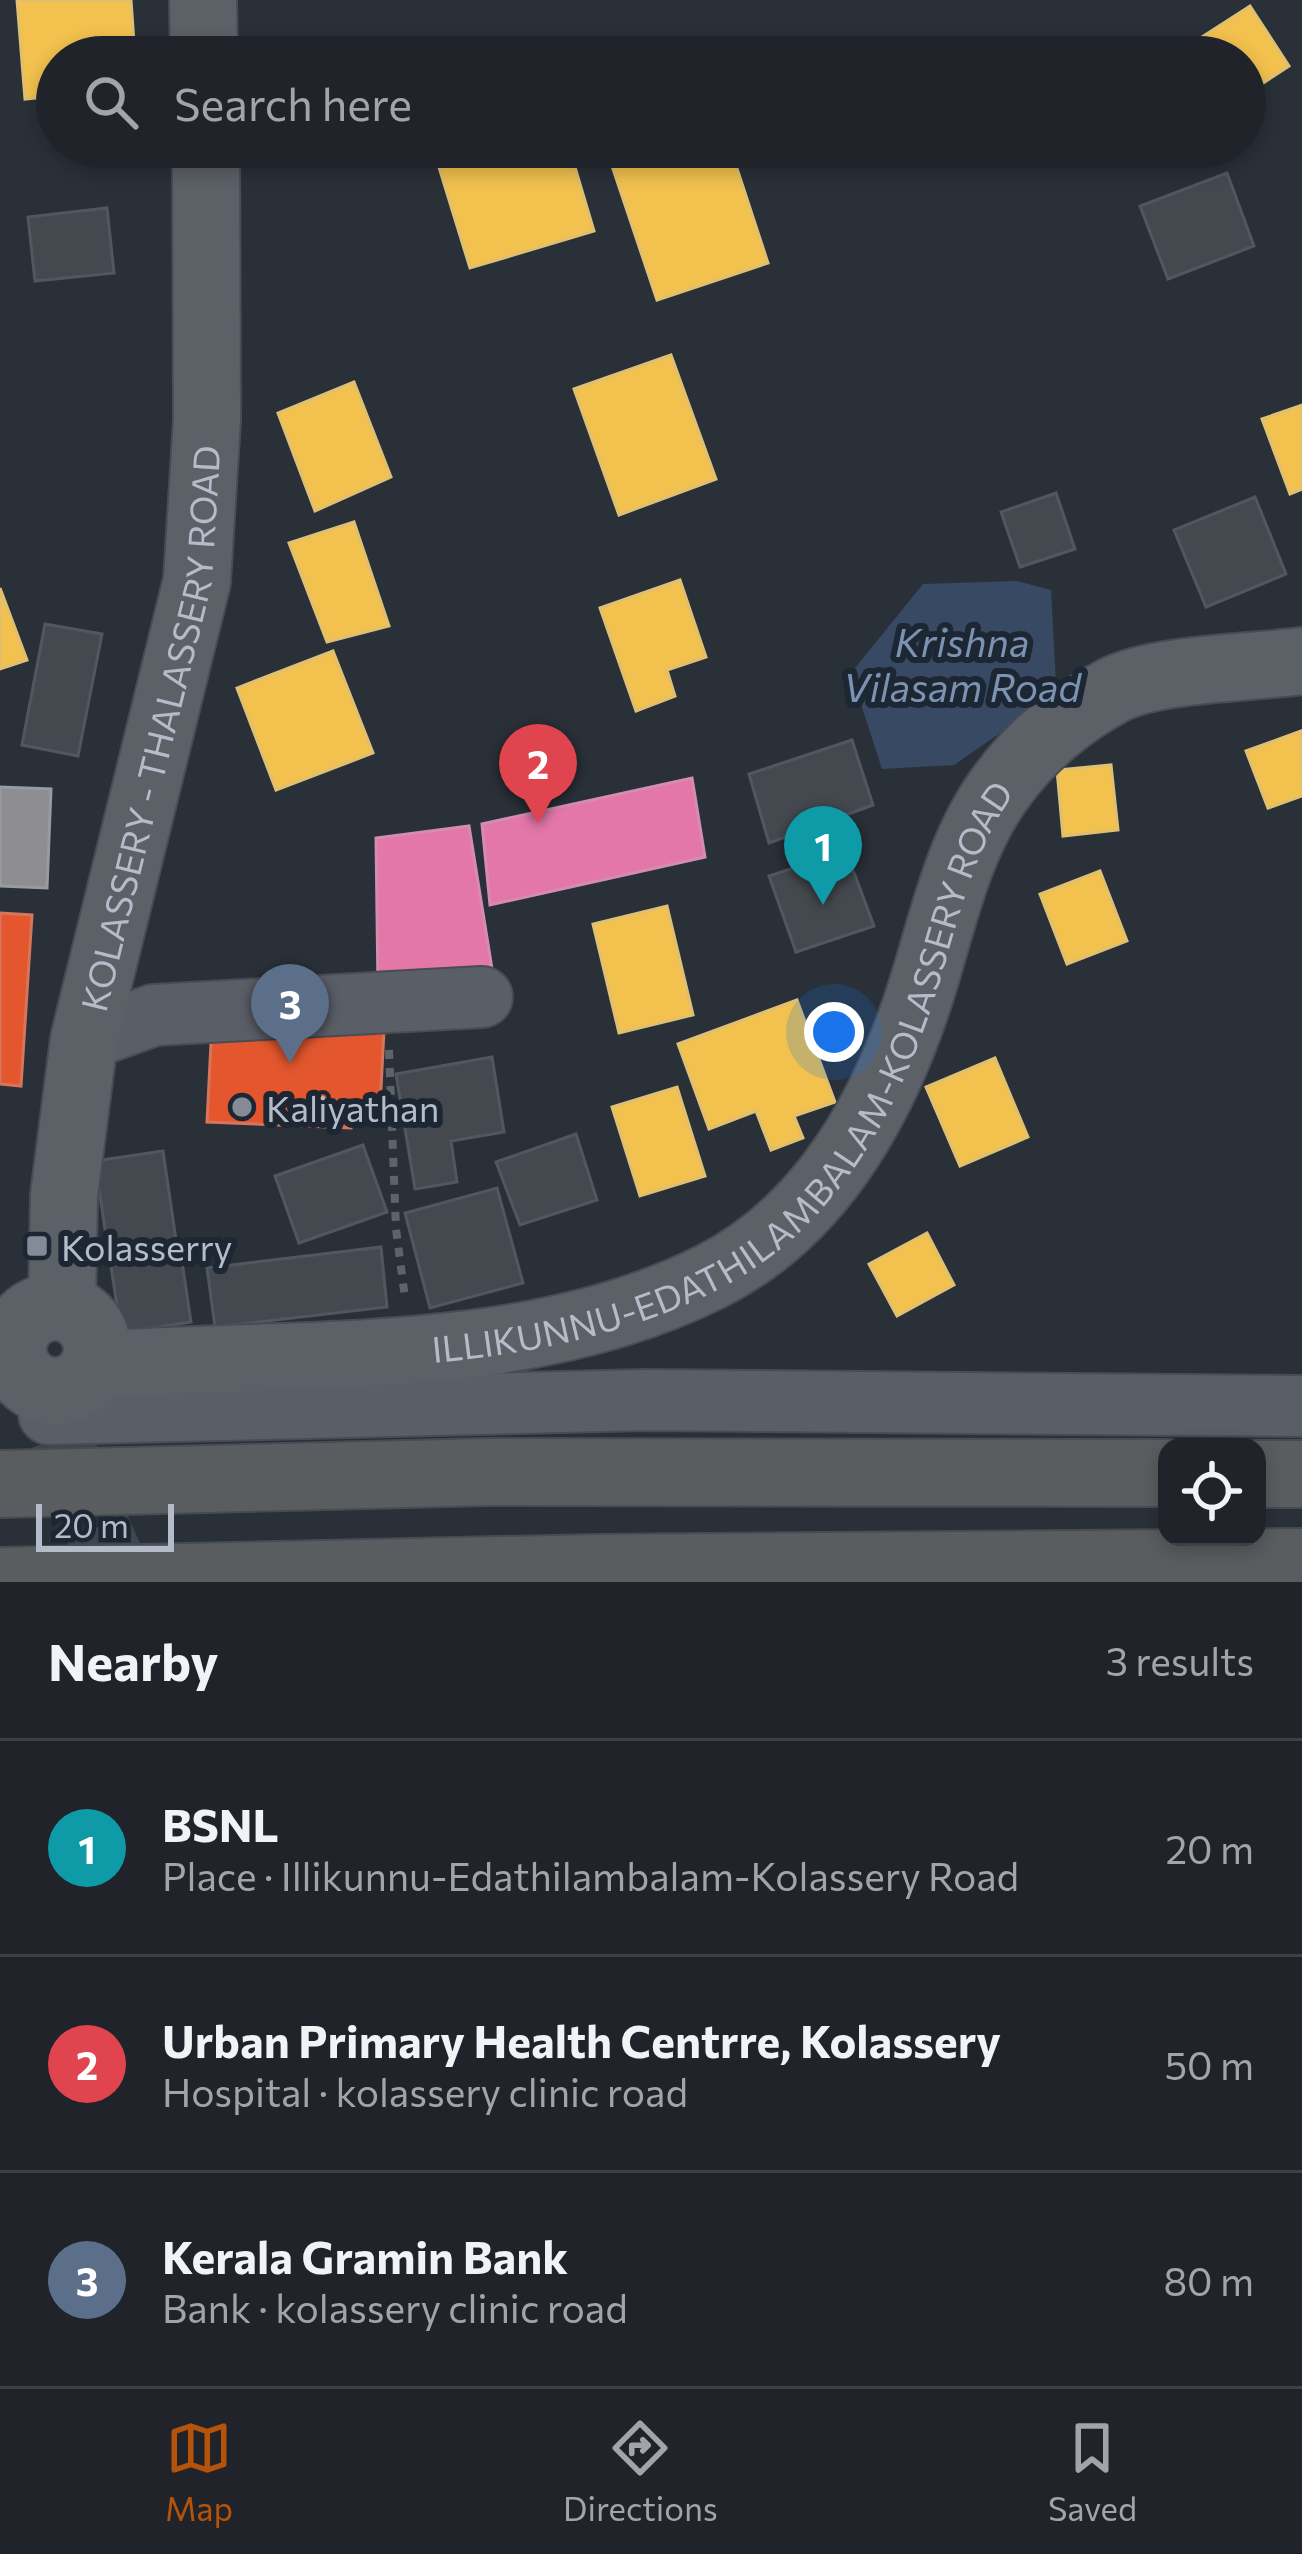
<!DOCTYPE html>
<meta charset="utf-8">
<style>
body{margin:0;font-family:Commissioner,sans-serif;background:#2d3036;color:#f1f3f6}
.controls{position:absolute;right:36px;bottom:36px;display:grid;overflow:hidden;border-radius:24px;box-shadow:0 6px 18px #0003}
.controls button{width:108px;height:108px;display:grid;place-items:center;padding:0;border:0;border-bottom:3px solid #3d4147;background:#20242a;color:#f1f3f6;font:60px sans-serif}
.scale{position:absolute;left:36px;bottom:30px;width:138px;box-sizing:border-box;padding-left:12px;border:6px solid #b4bcc9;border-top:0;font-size:33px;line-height:42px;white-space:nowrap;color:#b4bcc9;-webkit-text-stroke:9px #1d2633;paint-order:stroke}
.you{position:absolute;left:834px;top:1032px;width:42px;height:42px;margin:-30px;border:9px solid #fff;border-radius:50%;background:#1a73e8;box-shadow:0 0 0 18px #1a73e833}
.badge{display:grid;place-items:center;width:78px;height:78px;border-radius:50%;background:#b45309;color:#fff;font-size:39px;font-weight:700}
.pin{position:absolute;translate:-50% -99px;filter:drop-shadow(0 3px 6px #0008)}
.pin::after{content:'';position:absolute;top:63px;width:42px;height:36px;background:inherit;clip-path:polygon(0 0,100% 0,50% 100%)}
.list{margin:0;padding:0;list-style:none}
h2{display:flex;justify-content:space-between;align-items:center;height:156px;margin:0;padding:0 48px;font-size:51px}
h2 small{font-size:39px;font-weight:400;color:#a2a4a8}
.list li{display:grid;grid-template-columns:78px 1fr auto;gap:36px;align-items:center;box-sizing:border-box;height:216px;padding:0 48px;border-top:3px solid #3d4147}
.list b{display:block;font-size:45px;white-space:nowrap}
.list p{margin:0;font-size:39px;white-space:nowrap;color:#a2a4a8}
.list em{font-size:39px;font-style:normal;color:#a2a4a8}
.icon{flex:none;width:66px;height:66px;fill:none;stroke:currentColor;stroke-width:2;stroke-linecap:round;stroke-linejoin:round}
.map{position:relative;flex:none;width:1302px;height:1582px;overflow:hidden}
.search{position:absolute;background:#20242a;box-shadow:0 6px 18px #0003;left:36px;right:36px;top:36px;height:132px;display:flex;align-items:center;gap:30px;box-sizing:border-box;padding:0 42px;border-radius:66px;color:#a2a4a8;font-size:45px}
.sheet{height:804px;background:#20242a}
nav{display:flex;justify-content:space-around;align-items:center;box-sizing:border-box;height:168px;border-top:3px solid #3d4147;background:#20242a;font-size:33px;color:#a2a4a8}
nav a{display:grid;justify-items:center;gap:6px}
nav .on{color:#b45309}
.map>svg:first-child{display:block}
</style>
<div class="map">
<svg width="1302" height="1582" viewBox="0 0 1302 1582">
<rect width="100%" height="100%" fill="#2a3038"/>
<!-- water -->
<path fill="#384963" d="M1017 581 1051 590 1056 683 1022 718 954 765 882 769 851 673 923 584Z"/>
<!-- homes -->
<path fill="#f2c14e" stroke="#dfc073" stroke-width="3" d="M17 0H131L135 57H57V96L25 99Z
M1250 6 1289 66 1245 95V57H1191L1185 48Z
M449 147H569L594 231 470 268 434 151Z
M669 147H730L768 263 657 300 612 166Z
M671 355 716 479 619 515 574 389Z
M354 382 391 477 315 511 278 413Z
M1302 405V489L1290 494 1262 419Z
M354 522 389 626 327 642 289 543Z
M680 580 706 657 667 670 675 696 636 711 600 608Z
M0 588 27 660 0 669Z
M333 651 373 753 276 790 237 688Z
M1301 731 1302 796 1268 808 1246 751Z
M1111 765 1118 830 1063 836 1057 770Z
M1100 871 1127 941 1067 964 1040 894Z
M667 906 693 1015 619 1033 593 924Z
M797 1000 835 1102 794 1116 803 1138 771 1150 756 1111 709 1129 678 1044Z
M995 1058 1028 1137 960 1166 926 1087Z
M677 1087 705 1176 640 1196 612 1107Z
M927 1233 954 1285 897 1316 869 1264Z"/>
<!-- shops -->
<path fill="#e4572e" stroke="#d6755c" stroke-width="3" d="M0 913 32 915 21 1086 0 1084Z
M212 1023 384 1030 380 1108 352 1106 351 1128 207 1122Z"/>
<!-- health -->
<path fill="#e377a8" stroke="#d58cb2" stroke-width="3" d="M692 778 705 857 490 905 482 824Z
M469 826 494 981 378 988 376 838Z"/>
<!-- industry -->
<path fill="#8d8d92" stroke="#999ba2" stroke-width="3" d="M0 787 51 789 47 888 0 886Z"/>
<!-- building -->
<path fill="#444950" stroke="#52575f" stroke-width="3" d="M1227 173 1254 246 1168 279 1140 206Z
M107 208 114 273 35 281 28 217Z
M1056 493 1075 549 1020 567 1001 512Z
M1255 497 1286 574 1206 607 1174 530Z
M45 624 102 634 78 756 22 745Z
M852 740 873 805 769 843 749 774Z
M846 851 874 926 796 952 769 876Z
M492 1057 504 1132 451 1141 457 1182 415 1189 396 1074Z
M576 1134 597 1200 520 1225 496 1162Z
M363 1145 387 1212 299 1243 275 1176Z
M163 1151 176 1240 108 1250 95 1161Z
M497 1188 523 1283 430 1308 405 1213Z
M381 1247 387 1307 215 1327 207 1268Z
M181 1255 191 1322 121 1333 111 1266Z"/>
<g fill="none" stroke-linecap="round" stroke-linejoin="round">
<!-- major-tunnel -->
<path stroke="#3f454e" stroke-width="66" stroke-dasharray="66 33" stroke-linecap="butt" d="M57 1437 121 1582"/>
<!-- minor casing -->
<g stroke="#484c53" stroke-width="64">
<path id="minor" d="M84 1040 154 1015 482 997
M0 1362 14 1360
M49 1414 645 1400 1302 1406"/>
</g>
<!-- major casing -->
<g stroke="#484c55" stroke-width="70">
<g id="major">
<path d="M203 0 204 57"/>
<circle cx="55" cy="1349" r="42"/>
<path id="s1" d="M62 1307 64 1196 84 1040 197 581 207 420 206 147"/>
<path id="s2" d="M94 1365C296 1350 524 1370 710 1277 828 1218 890 1096 926 975 945 911 962 837 1004 783 1032 745 1072 712 1114 690 1156 668 1252 668 1302 661"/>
</g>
</g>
<!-- highway casing -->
<g stroke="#474c53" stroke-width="70">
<path id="highway" d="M1257 1474H1302
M0 1484 487 1472 1167 1473
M0 1581 596 1568 1302 1562"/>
</g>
<!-- path -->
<path stroke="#5d636a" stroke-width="8" stroke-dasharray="9 9" stroke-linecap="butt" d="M389 1050 396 1229 405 1298"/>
<!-- minor -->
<use href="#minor" stroke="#5a5e66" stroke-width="60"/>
<!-- major -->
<use href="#major" stroke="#5c6168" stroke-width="66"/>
<!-- highway -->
<use href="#highway" stroke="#5a5d60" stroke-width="66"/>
</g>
<!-- markers -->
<g fill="#848b96" stroke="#1d2633" stroke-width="4.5">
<circle cx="242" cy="1107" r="12"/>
<rect x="25" y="1234" width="24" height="24" rx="6"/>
</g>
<g text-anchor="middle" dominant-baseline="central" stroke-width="12" stroke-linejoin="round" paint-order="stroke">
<!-- street labels -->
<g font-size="36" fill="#b4bcc9" stroke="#1d2633">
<text stroke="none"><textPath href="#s1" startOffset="588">KOLASSERY - THALASSERY ROAD</textPath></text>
<text stroke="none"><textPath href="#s2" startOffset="777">ILLIKUNNU-EDATHILAMBALAM-KOLASSERY ROAD</textPath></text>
</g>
<!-- poi labels -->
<g font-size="36" fill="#b4bcc9" stroke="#1d2633" text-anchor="start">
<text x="266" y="1107">Kaliyathan</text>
<text x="61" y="1246">Kolasserry</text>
</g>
<!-- water labels -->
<g font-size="39" font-style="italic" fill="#7c92b1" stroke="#1d2633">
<text x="962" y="641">Krishna<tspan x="962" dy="45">Vilasam Road</tspan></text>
</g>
</g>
</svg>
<div class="controls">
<button><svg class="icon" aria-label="locate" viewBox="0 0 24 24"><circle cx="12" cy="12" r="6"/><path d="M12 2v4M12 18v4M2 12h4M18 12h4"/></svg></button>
</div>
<div class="scale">20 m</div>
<div class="you"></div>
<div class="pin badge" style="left:823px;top:905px;background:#0f9aa8">1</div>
<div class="pin badge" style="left:538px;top:823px;background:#e0444e">2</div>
<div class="pin badge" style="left:290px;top:1063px;background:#5c6f8a">3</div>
<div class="search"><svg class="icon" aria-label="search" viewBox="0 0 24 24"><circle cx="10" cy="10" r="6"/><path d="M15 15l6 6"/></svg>Search here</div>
</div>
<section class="sheet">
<h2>Nearby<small>3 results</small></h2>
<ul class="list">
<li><span class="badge" style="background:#0f9aa8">1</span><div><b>BSNL</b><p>Place · Illikunnu-Edathilambalam-Kolassery Road</p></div><em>20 m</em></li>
<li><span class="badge" style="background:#e0444e">2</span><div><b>Urban Primary Health Centrre, Kolassery</b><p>Hospital · kolassery clinic road</p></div><em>50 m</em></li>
<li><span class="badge" style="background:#5c6f8a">3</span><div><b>Kerala Gramin Bank</b><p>Bank · kolassery clinic road</p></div><em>80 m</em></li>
</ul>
</section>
<nav>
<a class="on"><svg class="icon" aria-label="map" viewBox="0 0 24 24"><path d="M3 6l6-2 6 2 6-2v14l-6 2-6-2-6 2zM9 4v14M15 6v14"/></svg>Map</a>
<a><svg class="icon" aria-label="directions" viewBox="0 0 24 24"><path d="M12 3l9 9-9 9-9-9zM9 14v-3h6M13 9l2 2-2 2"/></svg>Directions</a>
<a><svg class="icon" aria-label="saved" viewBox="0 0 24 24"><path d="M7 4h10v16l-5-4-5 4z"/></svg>Saved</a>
</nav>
